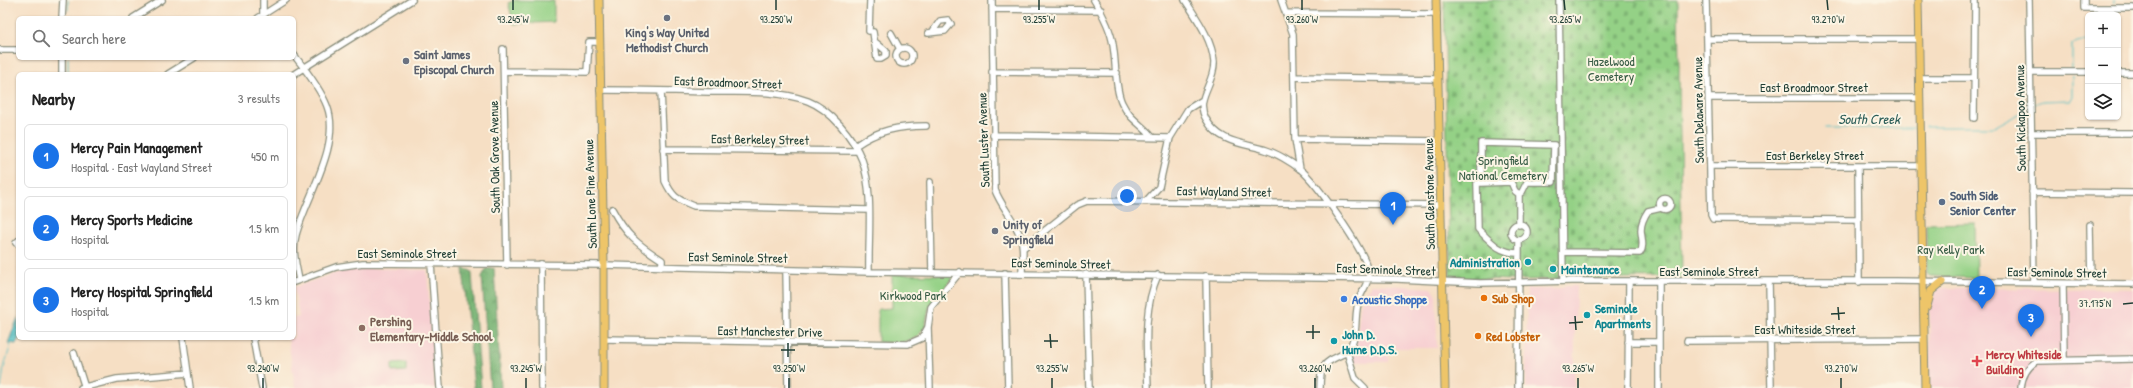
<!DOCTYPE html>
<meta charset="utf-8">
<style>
body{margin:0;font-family:"Patrick Hand",sans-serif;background:#f6f6f6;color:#222}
.controls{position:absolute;right:12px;top:12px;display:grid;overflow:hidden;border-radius:6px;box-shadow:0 1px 3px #0004}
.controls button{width:36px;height:36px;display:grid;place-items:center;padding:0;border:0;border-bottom:1px solid #e0e0e0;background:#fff;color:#222;font:20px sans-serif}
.you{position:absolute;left:1127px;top:196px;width:14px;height:14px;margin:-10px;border:3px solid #fff;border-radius:50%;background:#1a73e8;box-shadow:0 0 0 6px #1a73e833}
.badge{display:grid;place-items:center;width:26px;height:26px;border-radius:50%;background:#1a73e8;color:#fff;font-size:13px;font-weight:700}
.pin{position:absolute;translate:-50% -33px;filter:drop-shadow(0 1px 2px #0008)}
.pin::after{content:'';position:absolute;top:21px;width:14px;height:12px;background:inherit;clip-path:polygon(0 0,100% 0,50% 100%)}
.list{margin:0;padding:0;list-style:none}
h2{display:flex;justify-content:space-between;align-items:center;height:52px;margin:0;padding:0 16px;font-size:17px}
h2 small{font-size:13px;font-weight:400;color:#767676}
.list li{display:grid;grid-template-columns:26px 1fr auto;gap:12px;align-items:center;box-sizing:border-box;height:64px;margin:0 8px 8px;padding:0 8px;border:1px solid #e0e0e0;border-radius:6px}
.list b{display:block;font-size:15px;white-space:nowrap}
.list p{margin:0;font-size:13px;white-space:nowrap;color:#767676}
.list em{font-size:13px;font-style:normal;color:#767676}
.icon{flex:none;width:22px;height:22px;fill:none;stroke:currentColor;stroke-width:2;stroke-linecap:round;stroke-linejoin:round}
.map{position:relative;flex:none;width:2133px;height:388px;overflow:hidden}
.search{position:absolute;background:#fff;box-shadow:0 1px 3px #0004;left:16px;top:16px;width:280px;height:44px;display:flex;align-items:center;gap:10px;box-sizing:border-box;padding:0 14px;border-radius:6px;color:#767676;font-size:15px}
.panel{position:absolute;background:#fff;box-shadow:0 1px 3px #0004;left:16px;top:72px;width:280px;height:268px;border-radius:6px}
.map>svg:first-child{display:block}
</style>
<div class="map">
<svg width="2133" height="388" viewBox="0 0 2133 388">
<defs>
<pattern id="forest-crowns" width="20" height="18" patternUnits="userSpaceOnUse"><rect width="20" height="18" fill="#77b373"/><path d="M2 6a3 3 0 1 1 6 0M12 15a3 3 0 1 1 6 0" fill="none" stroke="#61935f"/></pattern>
<pattern id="cemetery-stones" width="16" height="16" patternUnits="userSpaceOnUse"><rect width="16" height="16" fill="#94d186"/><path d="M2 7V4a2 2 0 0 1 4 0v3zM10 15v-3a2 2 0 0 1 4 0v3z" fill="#7fb474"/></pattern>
<pattern id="water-waves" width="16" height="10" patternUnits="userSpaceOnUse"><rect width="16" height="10" fill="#4ebdc3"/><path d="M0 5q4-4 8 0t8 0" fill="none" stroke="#409b9f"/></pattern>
</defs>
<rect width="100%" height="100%" fill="#fcf5e5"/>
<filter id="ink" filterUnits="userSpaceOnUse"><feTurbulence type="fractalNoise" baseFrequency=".025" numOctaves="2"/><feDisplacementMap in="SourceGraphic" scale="8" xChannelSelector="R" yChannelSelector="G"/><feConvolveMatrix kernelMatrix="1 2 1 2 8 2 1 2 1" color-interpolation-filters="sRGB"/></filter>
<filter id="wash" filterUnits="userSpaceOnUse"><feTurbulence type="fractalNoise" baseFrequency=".012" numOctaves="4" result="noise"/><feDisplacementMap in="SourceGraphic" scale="16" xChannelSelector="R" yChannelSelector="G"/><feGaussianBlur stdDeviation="0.9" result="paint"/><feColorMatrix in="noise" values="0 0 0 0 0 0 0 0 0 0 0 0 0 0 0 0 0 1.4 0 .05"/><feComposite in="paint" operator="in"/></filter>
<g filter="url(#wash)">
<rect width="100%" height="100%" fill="#f6dfc4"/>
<!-- built -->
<path fill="#f7cfd2" d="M369 268 427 270 435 388H295L288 338H294V318L299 317 294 287 345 270Z
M1372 284 1431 288 1436 293 1437 348H1389L1388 362H1352V354L1357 340 1360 307 1363 297Z
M1566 286H1576L1574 388H1526L1527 289H1555Z
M1937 288 2133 289V388H1929L1930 313 1932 299Z"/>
<!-- forest -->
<path fill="url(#forest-crowns)" stroke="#4b7854" d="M463 268 471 271 472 274 481 388H474Z
M494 268 501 388H490L482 277 486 269Z"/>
<!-- cemetery -->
<path fill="url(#cemetery-stones)" stroke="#5a875d" d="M1444 0H1678L1682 277 1514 280 1450 278Z"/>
<!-- green -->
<path fill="#94d186" stroke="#5a875d" d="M516 0 554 1V22L514 24 508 3Z
M1975 223 1976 278 1930 276 1927 274 1926 224Z
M892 274 952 275V278L929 308 925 327 917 337 901 343 878 342V309L892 308Z
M406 363V371L392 372V364Z"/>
<!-- water -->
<path fill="url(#water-waves)" stroke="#367d7c" d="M18 317 19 338 16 344 8 343Z"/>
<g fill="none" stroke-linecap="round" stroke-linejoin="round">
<!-- stream -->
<path stroke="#4ebdc3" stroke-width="1" d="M2114 0V3
M68 10V0
M2114 13V15
M2072 69V45L2077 42 2088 40
M68 74V58
M2035 104 2042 101 2070 100 2072 96V76
M1925 127H1994L2027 109
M1825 128H1914
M1 388 4 367 11 344"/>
</g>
</g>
<g filter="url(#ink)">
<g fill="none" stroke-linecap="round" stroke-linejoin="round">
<!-- minor casing -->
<g stroke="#8a8e7c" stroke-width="8">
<path id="minor" d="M992 0 995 190C1001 206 1014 219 1020 236 1025 247 1022 261 1022 273
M1094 0C1102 13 1111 30 1113 45 1116 61 1115 90 1122 103 1130 120 1142 124 1152 137
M1185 0C1197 19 1212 39 1214 62 1215 84 1194 98 1206 119 1219 143 1243 143 1266 150 1276 153 1291 162 1300 169 1317 183 1365 251 1369 272 1370 281 1363 289 1360 297 1352 317 1361 332 1347 352L1355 378 1365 388
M1281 0 1293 34 1295 139 1300 169
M1559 0 1563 281
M1706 0 1711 215 1713 219 1858 220
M2029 0 2034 283
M2084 0V8H2133
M992 9 1101 10
M1286 13 1437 14
M62 18 63 0
M133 18 162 0
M258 18 286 0
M263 18V0
M869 31 870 0
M873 32 877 59H881L886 56V51L874 41
M891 33 900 49
M928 33 945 31 951 24 948 20 940 21 933 31
M1707 39H1918
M896 56a8 8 0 1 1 16 0a8 8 0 1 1-16 0Z
M503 49 507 265
M0 50H18
M294 55C305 69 321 90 327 106 342 145 306 197 296 235 292 250 296 265 299 280
M504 71 587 72 589 42H599
M992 72 1117 73
M2030 72H2088
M2118 73H2133
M62 74V58
M168 74 194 58
M294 74 412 0
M1294 77 1438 79
M1919 78H1973
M600 90C637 90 674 91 712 92 745 92 777 90 808 101 831 110 853 137 862 160 874 192 868 238 869 272
M661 91 665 181C673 198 677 199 694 206L868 210
M1709 98H1919
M1974 118 1975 0
M2031 133H2133
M993 135 1170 138
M1295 139 1440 141
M855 146C877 130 900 126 926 126
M663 149 857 151
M1710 166H1920
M1858 166 1859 282
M930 182 932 272
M1481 183 1511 182 1515 191 1519 194
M2032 192 2133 193
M1519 194 1522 192 1527 182H1553L1554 145 1481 143V183H1477L1478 229C1491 242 1499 253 1519 253
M1519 194V225
M1659.5 204a5.5 5.5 0 1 1 11 0a5.5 5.5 0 1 1-11 0Z
M1146 201 1159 187 1170 138 1188 109 1201 101
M612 209C626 235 637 244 662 260V267
M1511 232a8 8 0 1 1 16 0a8 8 0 1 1-16 0Z
M2090 225 2091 284
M16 243 18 241
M1023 248 1077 205 1087 201 1441 205
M1563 252 1640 253C1645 246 1641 237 1641 230 1641 223 1644 217 1648 211L1661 208
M431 264 440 388
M541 264 542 388
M786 270 788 388
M1005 273 1008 388
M1086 274 1089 388
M1206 276 1208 388
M1659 281V388
M294 282 336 267 363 263 604 265 869 272 1397 279 1480 283 1572 281H1895L2133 284
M1769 282 1771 388
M2063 284 2064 360
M183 338 190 388
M253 338 262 388
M604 339 908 344 922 338 928 327
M1687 341 1924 339
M1628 342H1659
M74 353 85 388
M81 388 117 379 188 373
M930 388 928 327 931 307 960 272
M1148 388C1147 350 1142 311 1158 275
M1320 388C1320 362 1325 363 1347 352
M1518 388 1519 240
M1628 388 1629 281
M2021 388C2022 376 2027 367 2037 361L2133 359"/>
</g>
<!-- major casing -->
<g stroke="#8a8e7c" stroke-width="9">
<path id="major" d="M599 0 604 265V388
M1436 0 1445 388
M1918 0 1925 388
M1927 306 1931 291 1942 282"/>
</g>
<!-- minor -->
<use href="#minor" stroke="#fff" stroke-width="5.5"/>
<!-- major -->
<use href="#major" stroke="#eec569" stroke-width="7"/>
</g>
</g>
<!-- ticks -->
<path fill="none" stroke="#1f3d34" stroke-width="1.5" d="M513 0V10M776 0V10M1039 0V10M1302 0V10M1564 0 1565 10M1827 0 1828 10M2123 304 2133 303M1838 307 1839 320M1831 314 1845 313M1575 316 1576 330M1569 323 1583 322M1313 325V339M1306 332H1320M1050 334 1051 348M1044 341H1058M788 343V357M781 350H795M263 378V388M526 378V388M789 378V388M1052 378V388M1315 378V388M1578 378V388M1841 378V388"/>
<!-- markers -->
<g fill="#6b7280" stroke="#fcf5e5" stroke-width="1.5">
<circle cx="667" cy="18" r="4"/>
<circle cx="406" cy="61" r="4"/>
<circle cx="995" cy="231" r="4"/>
</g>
<circle fill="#5c6f8a" stroke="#fcf5e5" stroke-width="1.5" cx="1942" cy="202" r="4"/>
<g fill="#0f9aa8" stroke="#fcf5e5" stroke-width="1.5">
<circle cx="1528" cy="262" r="4"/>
<circle cx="1553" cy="269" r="4"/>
<circle cx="1587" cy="315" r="4"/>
<circle cx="1334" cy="341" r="4"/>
</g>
<g fill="#e8710a" stroke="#fcf5e5" stroke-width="1.5">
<circle cx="1484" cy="298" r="4"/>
<circle cx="1478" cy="336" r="4"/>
</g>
<circle fill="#3f7fe0" stroke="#fcf5e5" stroke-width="1.5" cx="1344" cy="299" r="4"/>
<circle fill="#8d6e63" stroke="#fcf5e5" stroke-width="1.5" cx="362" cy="328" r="4"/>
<path fill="#e0444e" stroke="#fcf5e5" stroke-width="1.5" d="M1975 355h4v4h4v4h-4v4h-4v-4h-4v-4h4z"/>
<g text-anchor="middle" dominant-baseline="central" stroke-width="4" stroke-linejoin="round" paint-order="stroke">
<!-- worship labels -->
<g font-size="13" font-weight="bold" fill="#5b616d" stroke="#fcf5e5" text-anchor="start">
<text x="667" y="32" text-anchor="middle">King's Way United<tspan x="667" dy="15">Methodist Church</tspan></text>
<text x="414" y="54">Saint James<tspan x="414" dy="15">Episcopal Church</tspan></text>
<text x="1003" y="224">Unity of<tspan x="1003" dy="15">Springfield</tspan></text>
</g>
<!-- park labels -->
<g font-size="13" fill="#365b44" stroke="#fcf5e5">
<text x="1611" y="61">Hazelwood<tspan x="1611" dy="15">Cemetery</tspan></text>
<text x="1503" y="160">Springfield<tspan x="1503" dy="15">National Cemetery</tspan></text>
<text x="1951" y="249">Ray Kelly Park</text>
<text x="913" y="295">Kirkwood Park</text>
</g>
<!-- street labels -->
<g font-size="13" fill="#1f3d34" stroke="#fcf5e5">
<text transform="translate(728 82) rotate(2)">East Broadmoor Street</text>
<text x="1814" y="87">East Broadmoor Street</text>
<text transform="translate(1698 110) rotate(-91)">South Delaware Avenue</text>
<text transform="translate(2020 118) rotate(-91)">South Kickapoo Avenue</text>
<text transform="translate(760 139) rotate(1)">East Berkeley Street</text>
<text transform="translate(983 140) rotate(-92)">South Luster Avenue</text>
<text x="1815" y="155">East Berkeley Street</text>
<text transform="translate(494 157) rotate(-91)">South Oak Grove Avenue</text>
<text transform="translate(1224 191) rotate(1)">East Wayland Street</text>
<text transform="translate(590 194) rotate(-92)">South Lone Pine Avenue</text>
<text transform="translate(1429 194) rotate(-91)">South Glenstone Avenue</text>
<text x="407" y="253">East Seminole Street</text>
<text transform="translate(738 257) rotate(1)">East Seminole Street</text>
<text transform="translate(1061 263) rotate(1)">East Seminole Street</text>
<text transform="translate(1386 269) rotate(2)">East Seminole Street</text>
<text x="1709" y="271">East Seminole Street</text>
<text transform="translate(2057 272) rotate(1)">East Seminole Street</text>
<text x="1805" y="329">East Whiteside Street</text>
<text transform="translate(770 331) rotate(1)">East Manchester Drive</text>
</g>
<!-- service labels -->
<g font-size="13" font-weight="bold" fill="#4e5e75" stroke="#fcf5e5" text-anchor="start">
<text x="1950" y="195">South Side<tspan x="1950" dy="15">Senior Center</tspan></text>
</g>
<!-- culture labels -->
<g font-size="13" font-weight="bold" fill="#0d838f" stroke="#fcf5e5" text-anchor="start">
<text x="1520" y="262" text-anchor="end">Administration</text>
<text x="1561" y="269">Maintenance</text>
<text x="1595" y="308">Seminole<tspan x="1595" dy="15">Apartments</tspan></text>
<text x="1342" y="334">John D.<tspan x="1342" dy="15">Hume D.D.S.</tspan></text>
</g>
<!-- food labels -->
<g font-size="13" font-weight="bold" fill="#c56008" stroke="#fcf5e5" text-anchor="start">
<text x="1492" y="298">Sub Shop</text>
<text x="1486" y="336">Red Lobster</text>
</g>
<!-- shop labels -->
<g font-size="13" font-weight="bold" fill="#366cbe" stroke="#fcf5e5" text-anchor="start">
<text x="1352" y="299">Acoustic Shoppe</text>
</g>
<!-- education labels -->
<g font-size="13" font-weight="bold" fill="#785e54" stroke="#fcf5e5" text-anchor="start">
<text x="370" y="321">Pershing<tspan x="370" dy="15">Elementary-Middle School</tspan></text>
</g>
<!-- health labels -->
<g font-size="13" font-weight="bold" fill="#be3a42" stroke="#fcf5e5" text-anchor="start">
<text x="1986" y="354">Mercy Whiteside<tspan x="1986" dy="15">Building</tspan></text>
</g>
<!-- water labels -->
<g font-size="14" font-style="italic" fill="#2b5d58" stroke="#fcf5e5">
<text x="1869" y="118">South Creek</text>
</g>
</g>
<g font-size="10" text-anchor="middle" fill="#1f3d34" stroke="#fcf5e5" stroke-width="4" stroke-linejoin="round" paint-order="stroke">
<text x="513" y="23">93.245°W</text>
<text x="776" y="23">93.250°W</text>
<text x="1039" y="23">93.255°W</text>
<text x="1302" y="23">93.260°W</text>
<text x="1565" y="23">93.265°W</text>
<text x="1828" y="23">93.270°W</text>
<text x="2095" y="307">37.175°N</text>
<text x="263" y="372">93.240°W</text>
<text x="526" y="372">93.245°W</text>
<text x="789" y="372">93.250°W</text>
<text x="1052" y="372">93.255°W</text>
<text x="1315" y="372">93.260°W</text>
<text x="1578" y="372">93.265°W</text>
<text x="1841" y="372">93.270°W</text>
</g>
</svg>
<div class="controls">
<button>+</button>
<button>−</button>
<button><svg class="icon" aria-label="layers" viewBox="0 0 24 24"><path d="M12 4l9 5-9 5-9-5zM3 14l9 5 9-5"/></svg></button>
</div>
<div class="you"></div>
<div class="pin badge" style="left:1393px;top:225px">1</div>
<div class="pin badge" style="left:1982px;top:309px">2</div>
<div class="pin badge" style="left:2031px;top:337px">3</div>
<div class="search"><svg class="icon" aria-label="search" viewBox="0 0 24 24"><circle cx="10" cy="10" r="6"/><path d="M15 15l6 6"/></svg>Search here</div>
<section class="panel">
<h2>Nearby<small>3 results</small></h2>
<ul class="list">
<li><span class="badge">1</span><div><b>Mercy Pain Management</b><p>Hospital · East Wayland Street</p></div><em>450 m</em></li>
<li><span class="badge">2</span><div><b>Mercy Sports Medicine</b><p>Hospital</p></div><em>1.5 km</em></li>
<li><span class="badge">3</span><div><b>Mercy Hospital Springfield</b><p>Hospital</p></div><em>1.5 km</em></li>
</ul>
</section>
</div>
